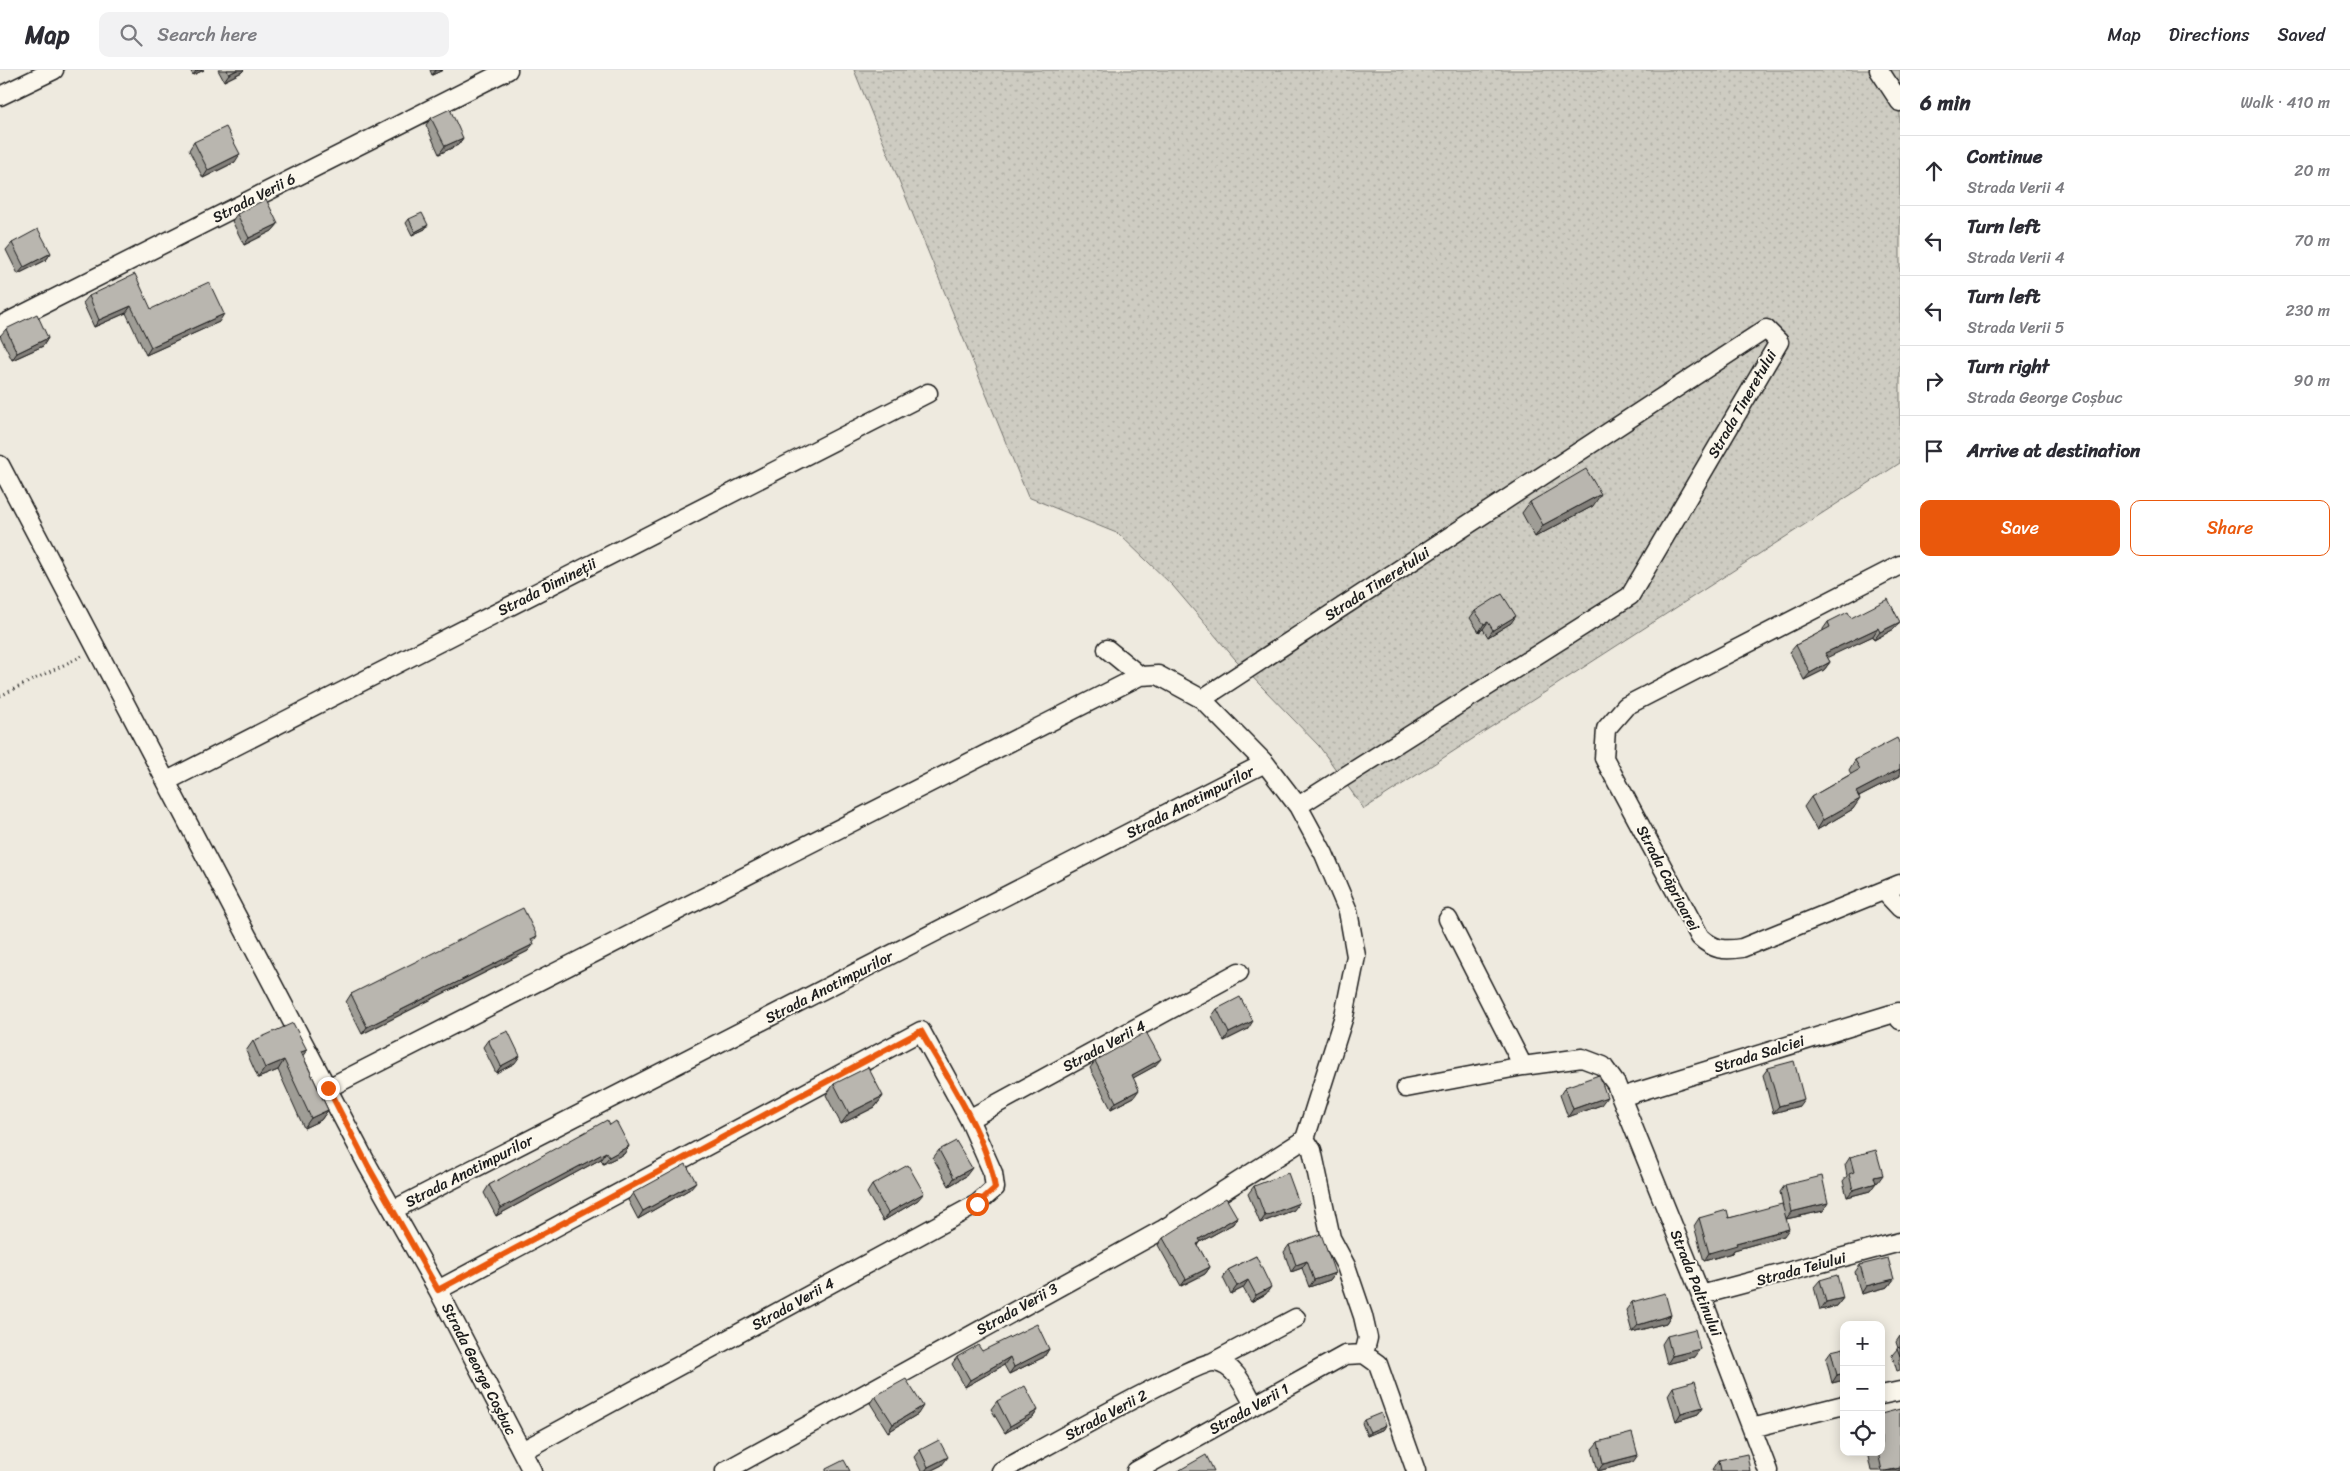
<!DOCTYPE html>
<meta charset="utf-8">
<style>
body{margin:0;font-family:Sriracha,sans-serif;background:#f2f2f3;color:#2b2b33}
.controls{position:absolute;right:15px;bottom:15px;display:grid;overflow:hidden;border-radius:10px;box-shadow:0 2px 12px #0003}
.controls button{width:45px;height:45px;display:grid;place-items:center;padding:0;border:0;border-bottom:1px solid #e1e1e2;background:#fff;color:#2b2b33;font:25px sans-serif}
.stop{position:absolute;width:15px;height:15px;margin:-11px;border:4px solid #ea580c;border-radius:50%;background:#fff}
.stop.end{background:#ea580c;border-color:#fff;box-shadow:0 1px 5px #0008}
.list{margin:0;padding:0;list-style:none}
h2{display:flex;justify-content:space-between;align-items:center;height:65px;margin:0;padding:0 20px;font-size:21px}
h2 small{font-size:16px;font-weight:400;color:#7c7c81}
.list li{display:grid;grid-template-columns:32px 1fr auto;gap:15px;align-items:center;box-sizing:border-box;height:70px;padding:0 20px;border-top:1px solid #e1e1e2}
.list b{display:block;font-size:19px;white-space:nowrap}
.list p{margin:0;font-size:16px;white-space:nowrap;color:#7c7c81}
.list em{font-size:16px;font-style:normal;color:#7c7c81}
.actions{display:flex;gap:10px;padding:15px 20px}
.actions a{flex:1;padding:11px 0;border:1px solid #ea580c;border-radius:10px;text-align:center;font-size:18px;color:#ea580c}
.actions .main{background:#ea580c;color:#fff}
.icon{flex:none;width:28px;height:28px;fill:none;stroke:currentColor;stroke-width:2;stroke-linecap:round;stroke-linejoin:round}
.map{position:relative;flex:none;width:1900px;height:1401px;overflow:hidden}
header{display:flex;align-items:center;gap:30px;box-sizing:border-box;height:70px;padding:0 25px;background:#fff;border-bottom:1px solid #e1e1e2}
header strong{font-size:24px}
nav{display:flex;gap:28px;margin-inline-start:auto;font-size:18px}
.search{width:350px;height:45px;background:#f2f2f3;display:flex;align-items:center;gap:12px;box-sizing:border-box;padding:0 18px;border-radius:10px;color:#7c7c81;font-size:19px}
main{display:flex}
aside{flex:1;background:#fff}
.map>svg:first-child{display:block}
</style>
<header>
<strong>Map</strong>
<div class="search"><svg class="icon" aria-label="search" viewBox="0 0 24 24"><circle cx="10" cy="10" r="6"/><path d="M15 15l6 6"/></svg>Search here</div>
<nav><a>Map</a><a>Directions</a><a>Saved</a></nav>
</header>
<main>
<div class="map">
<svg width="1900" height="1401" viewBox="0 0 1900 1401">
<defs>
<pattern id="grass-dots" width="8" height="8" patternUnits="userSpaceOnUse" patternTransform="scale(1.25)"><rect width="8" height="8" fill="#ceccc2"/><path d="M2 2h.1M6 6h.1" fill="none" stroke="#b0afa6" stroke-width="1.8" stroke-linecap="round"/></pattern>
</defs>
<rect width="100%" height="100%" fill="#eeeadf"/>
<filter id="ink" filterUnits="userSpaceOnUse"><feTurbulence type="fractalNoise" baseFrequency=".02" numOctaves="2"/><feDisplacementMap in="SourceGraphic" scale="10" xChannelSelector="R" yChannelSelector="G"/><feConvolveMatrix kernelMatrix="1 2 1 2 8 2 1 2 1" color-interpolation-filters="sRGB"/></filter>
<g filter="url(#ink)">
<!-- grass -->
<path fill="url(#grass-dots)" stroke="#75746f" d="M854 0H1900V393L1364 739 1319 676 1235 589 1173 516 1119 464 1028 427Z"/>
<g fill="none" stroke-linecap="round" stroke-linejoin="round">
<!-- minor casing -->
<g stroke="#1c1c1c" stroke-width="21">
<path id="minor" d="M1879 0 1900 32
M0 26 54 0
M0 256 508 0
M0 395 368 1096 438 1220 532 1401
M1900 495 1626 636 1606 659 1604 688 1700 867C1714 880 1724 881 1742 878L1900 814
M1107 579 1140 606 1158 605 1202 629 1265 693 1298 736 1324 784 1348 841 1356 886 1344 946 1305 1069
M1202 629 1766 259 1779 272 1630 526 1298 736
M167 711 928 323
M1885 822 1900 838
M1448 849 1523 996
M328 1018 1140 606
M1406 1018 1523 996 1582 988 1603 996 1616 1014 1621 1027 1701 1225 1768 1401
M1621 1027 1898 942 1900 950
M1305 1069 1312 1080 1331 1168 1346 1196 1363 1246 1368 1268 1364 1284
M393 1140 1265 693
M438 1220 921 961 969 1049
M1701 1225 1900 1172
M1364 1284 1378 1294 1416 1401
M1213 1292 1296 1248
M1881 1325 1900 1321
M1752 1358 1844 1335
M522 1381 977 1134 995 1118 993 1103 969 1049 1239 902
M725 1401 1162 1160 1305 1069
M1001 1401C1029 1386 1198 1290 1215 1292 1236 1295 1245 1319 1254 1335
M1136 1401 1345 1285 1364 1284"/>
</g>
<!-- path -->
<path stroke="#1c1c1c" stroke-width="3" stroke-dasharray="1 4" stroke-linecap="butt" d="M0 626 82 586"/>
<!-- minor -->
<use href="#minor" stroke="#fbf7ec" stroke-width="18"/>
</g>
<!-- wall -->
<path fill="#9f9d96" stroke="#1c1c1c" d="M190 0H204L193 5Z
M218 0H244L242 2 224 11Z
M430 0H443L432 5Z
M431 48 463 68 458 75 439 84 426 55Z
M194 72 235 92 203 108 189 80Z
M237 144 278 154 272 161 244 175 232 151Z
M409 149 425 159 412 165 406 153Z
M12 173 51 183 46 190 18 204 6 180Z
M89 226 151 239 219 252 146 285 126 243 94 257 83 233Z
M6 259 48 268 43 276 12 290 0 266Z
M1530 432 1593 436 1535 467 1522 443Z
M1475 541 1511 553 1488 567 1483 559 1479 562 1470 548Z
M1851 548 1894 559 1874 570 1873 566 1827 587 1830 592 1824 600 1804 610 1790 582 1796 575 1823 561V559L1828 552Z
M1900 674V706L1859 727 1853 739 1817 760 1804 737 1811 727 1851 704 1849 700 1855 690Z
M537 866 533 872 534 874 528 881 362 964 346 932 351 924Z
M1217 939 1248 959 1224 971 1212 946Z
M488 970 515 993 496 1003 483 977Z
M253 971 303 986 328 1040 321 1050 304 1058 278 1000 258 1008 246 981Z
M1095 991 1155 996 1133 1008 1134 1027 1111 1039 1090 998Z
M1768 998 1799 1036 1773 1043 1763 1005Z
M834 1014 883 1026 875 1037 841 1054 826 1025Z
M1565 1017 1601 1035 1568 1047 1560 1025Z
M610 1055 629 1076 624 1084 603 1094 601 1089 496 1146 484 1123 489 1115Z
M939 1080 966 1106 949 1116 933 1088Z
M1850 1087 1878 1112 1875 1113 1870 1121 1847 1127 1843 1111 1847 1106 1845 1095Z
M872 1115 918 1130 883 1151 867 1123Z
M1785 1115 1823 1141 1786 1149 1784 1166 1734 1180 1732 1183 1704 1191 1694 1156 1699 1148H1729L1783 1136 1780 1122Z
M1254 1116 1294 1140 1260 1153 1248 1124Z
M690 1119 638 1149 628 1130 633 1123Z
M1237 1147 1233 1154 1200 1172 1198 1176 1210 1197 1205 1204 1181 1216 1158 1175 1163 1168Z
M1289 1175 1335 1203 1330 1210 1309 1217 1302 1198 1291 1202 1284 1182Z
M1256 1186 1266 1224 1251 1232 1243 1218 1231 1224 1223 1208 1228 1200Z
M1860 1195 1894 1209 1888 1217 1861 1224 1855 1202Z
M1820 1210 1843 1228 1837 1236 1820 1240 1814 1217Z
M1632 1232 1671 1245 1666 1253 1632 1262 1626 1240Z
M1667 1266 1694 1287 1667 1294 1662 1274Z
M1900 1266V1300L1897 1301 1892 1285 1898 1278 1896 1272Z
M1049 1279 1044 1287 1009 1304 1004 1295 965 1317 952 1294 957 1287 982 1281Z
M1831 1281 1844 1310 1832 1313 1826 1288Z
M1673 1317 1703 1337 1698 1344 1676 1351 1668 1325Z
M875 1326 918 1344 888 1362 870 1333Z
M997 1331 1038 1340 1033 1347 1005 1363 991 1339Z
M1364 1350 1384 1359 1367 1366 1362 1353Z
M1598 1372 1633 1392 1598 1401 1592 1379Z
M920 1380 942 1395 930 1401H921L914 1387Z
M1867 1382H1881L1900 1401H1871Z
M1719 1390 1750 1401H1712Z"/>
<!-- shaded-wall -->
<path fill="#827f7a" stroke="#1c1c1c" d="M199 0H204L193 5 196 1Z
M237 0H244L242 2 224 11 229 4Z
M436 0H443L432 5Z
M463 68 458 75 439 84 445 76Z
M240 84 235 92 203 108 208 100Z
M278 154 272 161 244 175 249 168Z
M428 155 425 159 412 165 415 162Z
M51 183 46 190 18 204 24 197Z
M131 236 126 243 94 257 99 250Z
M224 244 219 252 146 285 151 277Z
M48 268 43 276 12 290 17 283Z
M1601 424 1593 436 1535 467 1543 455Z
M1516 546 1511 553 1488 567 1493 560Z
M1488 552 1483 559 1479 562 1484 554Z
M1900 552 1894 559 1874 570 1880 562Z
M1878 558 1873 566 1820 591 1825 583Z
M1830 592 1824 600 1804 610 1810 603Z
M1900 699V706L1849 732 1856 722Z
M1860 729 1853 739 1817 760 1823 750Z
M534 874 528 881 362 964 367 957Z
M1253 951 1248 959 1224 971 1229 963Z
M307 980 300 990 301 982Z
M520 986 515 993 496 1003 501 996Z
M1161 989 1155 996 1126 1012 1132 1005Z
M284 990 278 1000 258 1008 265 998Z
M1139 1020 1134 1027 1111 1039 1116 1032Z
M883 1026 875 1037 841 1054 849 1043Z
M1607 1027 1601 1035 1568 1047 1573 1039Z
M1804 1029 1799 1036 1773 1043 1779 1036Z
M328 1040 321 1050 304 1058 311 1048Z
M629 1076 624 1084 603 1094 609 1087Z
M606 1082 601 1089 496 1146 501 1138Z
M972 1098 966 1106 949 1116 954 1108Z
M1883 1105 1878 1112 1869 1114 1874 1107Z
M696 1112 690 1119 638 1149 643 1141Z
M1876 1113 1870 1121 1847 1127 1853 1120Z
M924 1123 918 1130 883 1151 888 1143Z
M1299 1133 1294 1140 1260 1153 1265 1146Z
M1828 1133 1823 1141 1786 1149 1791 1142Z
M1237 1147 1233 1154 1200 1172 1196 1179 1199 1169Z
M1789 1159 1784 1166 1734 1180 1732 1183 1704 1191 1709 1183 1736 1173Z
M1307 1191 1302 1198 1291 1202 1296 1195Z
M1210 1197 1205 1204 1181 1216 1186 1209Z
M1335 1203 1330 1210 1309 1217 1314 1210Z
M1894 1209 1888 1217 1861 1224 1866 1216Z
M1248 1210 1243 1218 1231 1224 1237 1216Z
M1271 1217 1266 1224 1251 1232 1256 1225Z
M1843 1228 1837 1236 1820 1240 1826 1232Z
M1671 1245 1666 1253 1632 1262 1638 1255Z
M1049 1279 1044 1287 1009 1304 1014 1297Z
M1700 1279 1694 1287 1667 1294 1672 1286Z
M1010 1287 1004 1295 965 1317 970 1310Z
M1844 1303V1310L1832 1313 1837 1305Z
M923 1336 918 1344 888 1362 893 1354Z
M1703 1337 1698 1344 1676 1351 1681 1343Z
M1038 1340 1033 1347 1005 1363 1010 1356Z
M1386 1355 1384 1359 1367 1366 1370 1362Z
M1638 1385 1633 1392 1598 1401 1603 1394Z
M948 1387 942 1395 930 1401H925L928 1397Z
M1900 1398V1401H1885Z"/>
<!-- building -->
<path fill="#b9b6af" stroke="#1c1c1c" d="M227 0H237L229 4Z
M450 39 463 68 445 76 431 48Z
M226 57 240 84 208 100 194 72Z
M266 129 278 154 249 168 237 144Z
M422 143 428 155 415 162 409 149Z
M38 159 51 183 24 197 12 173Z
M135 204 151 239 209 212 224 244 151 277 131 236 99 250 89 226Z
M37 244 48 268 17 283 6 259Z
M1586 399 1601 424 1543 455 1530 432Z
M1502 524 1516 546 1493 560 1488 552 1484 554 1475 541Z
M1888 529 1900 552 1880 562 1878 558 1825 583 1830 592 1810 603 1796 575 1830 557 1828 552 1848 542 1851 548Z
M1897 668 1900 674V699L1856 722 1860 729 1823 750 1811 727 1860 699 1855 690Z
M523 838 537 866 531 869 534 874 367 957 351 924Z
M1240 927 1253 951 1229 963 1217 939Z
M293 953 307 980 301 982 328 1040 311 1048 284 990 265 998 253 971Z
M508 961 520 986 501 996 488 970Z
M1146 962 1161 989 1132 1005 1139 1020 1116 1032 1095 991Z
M1794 991 1804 1029 1779 1036 1768 998Z
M868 997 883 1026 849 1043 834 1014Z
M1599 1005 1607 1027 1573 1039 1565 1017Z
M607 1050 610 1055 616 1051 629 1076 609 1087 606 1082 501 1138 489 1115Z
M956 1071 972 1098 954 1108 939 1080Z
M1876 1080 1883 1105 1874 1107 1876 1113 1853 1120 1849 1104 1854 1102 1850 1087Z
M686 1094 696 1112 643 1141 633 1123Z
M908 1095 924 1123 888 1143 872 1115Z
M1288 1103 1299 1133 1265 1146 1254 1116Z
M1822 1106 1828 1133 1791 1142 1785 1115Z
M1226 1128 1237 1147 1199 1169 1201 1172 1197 1174 1210 1197 1186 1209 1163 1168Z
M1782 1134 1789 1159 1736 1173 1737 1175 1709 1183 1699 1148 1727 1140 1729 1148Z
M1321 1164 1335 1203 1314 1210 1307 1191 1296 1195 1289 1175Z
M1256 1186 1271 1217 1256 1225 1248 1210 1237 1216 1228 1200Z
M1888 1188 1894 1209 1866 1216 1860 1195Z
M1837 1205 1843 1228 1826 1232 1820 1210Z
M1665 1223 1671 1245 1638 1255 1632 1232Z
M1037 1254 1049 1279 1014 1297 1010 1287 970 1310 957 1287 978 1275 982 1281Z
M1695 1259 1700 1279 1672 1286 1667 1266Z
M1900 1277V1286L1897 1278Z
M1844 1278V1303L1837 1305 1831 1281Z
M906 1309 923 1336 893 1354 875 1326Z
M1695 1311 1703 1337 1681 1343 1673 1317Z
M1025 1316 1038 1340 1010 1356 997 1331Z
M1900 1339V1398L1885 1401H1882L1878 1382H1881V1344Z
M1381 1343 1386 1355 1370 1362 1364 1350Z
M1632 1363 1638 1385 1603 1394 1598 1372Z
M939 1370 948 1387 928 1397 920 1380Z
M1747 1384 1750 1401H1721L1719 1390Z
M1206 1385 1214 1401H1178Z
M844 1390 850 1401H826V1399Z"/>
</g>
<g fill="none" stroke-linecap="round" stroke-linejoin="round" filter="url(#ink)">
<!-- route -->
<path stroke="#ea580c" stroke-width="6" d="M328 1018 368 1096 438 1220 921 961C947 1008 987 1065 995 1118L977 1134"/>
</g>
<g text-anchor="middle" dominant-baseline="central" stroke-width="4" stroke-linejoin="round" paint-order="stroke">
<!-- street labels -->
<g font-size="15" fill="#1c1c1c" stroke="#fbf7ec">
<text transform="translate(254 128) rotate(-27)">Strada Verii 6</text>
<text transform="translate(1742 334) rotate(-60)">Strada Tineretului</text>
<text transform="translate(1377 514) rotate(-33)">Strada Tineretului</text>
<text transform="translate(547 517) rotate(-27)">Strada Dimineții</text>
<text transform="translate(1190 732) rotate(-27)">Strada Anotimpurilor</text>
<text transform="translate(1668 808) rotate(62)">Strada Căprioarei</text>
<text transform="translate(829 917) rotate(-27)">Strada Anotimpurilor</text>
<text transform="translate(1104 976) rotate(-28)">Strada Verii 4</text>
<text transform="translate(1759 984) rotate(-17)">Strada Salciei</text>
<text transform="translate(469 1101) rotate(-27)">Strada Anotimpurilor</text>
<text transform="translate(1801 1199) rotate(-15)">Strada Teiului</text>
<text transform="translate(1696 1213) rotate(68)">Strada Paltinului</text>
<text transform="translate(793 1234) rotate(-29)">Strada Verii 4</text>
<text transform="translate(1017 1239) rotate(-29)">Strada Verii 3</text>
<text transform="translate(479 1299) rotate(63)">Strada George Coșbuc</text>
<text transform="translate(1249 1339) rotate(-29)">Strada Verii 1</text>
<text transform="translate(1106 1345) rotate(-28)">Strada Verii 2</text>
</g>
</g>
</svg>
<div class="controls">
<button>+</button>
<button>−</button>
<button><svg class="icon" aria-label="locate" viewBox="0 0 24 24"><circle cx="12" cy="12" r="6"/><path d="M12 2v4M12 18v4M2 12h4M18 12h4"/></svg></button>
</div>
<div class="stop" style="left:977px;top:1134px"></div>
<div class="stop end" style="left:328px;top:1018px"></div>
</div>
<aside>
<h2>6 min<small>Walk · 410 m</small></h2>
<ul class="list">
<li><svg class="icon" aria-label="ahead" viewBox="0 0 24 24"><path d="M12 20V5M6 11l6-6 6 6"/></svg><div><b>Continue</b><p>Strada Verii 4</p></div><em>20 m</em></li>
<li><svg class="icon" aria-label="left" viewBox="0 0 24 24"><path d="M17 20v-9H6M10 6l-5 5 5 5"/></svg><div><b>Turn left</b><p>Strada Verii 4</p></div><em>70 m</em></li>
<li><svg class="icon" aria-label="left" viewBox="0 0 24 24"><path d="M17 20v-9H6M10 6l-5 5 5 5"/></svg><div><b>Turn left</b><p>Strada Verii 5</p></div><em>230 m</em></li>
<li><svg class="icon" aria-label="right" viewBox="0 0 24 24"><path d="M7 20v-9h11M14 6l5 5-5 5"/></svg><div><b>Turn right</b><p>Strada George Coșbuc</p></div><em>90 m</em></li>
<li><svg class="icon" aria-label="arrive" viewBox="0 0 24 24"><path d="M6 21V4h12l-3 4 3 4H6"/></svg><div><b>Arrive at destination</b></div></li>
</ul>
<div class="actions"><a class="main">Save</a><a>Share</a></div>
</aside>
</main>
